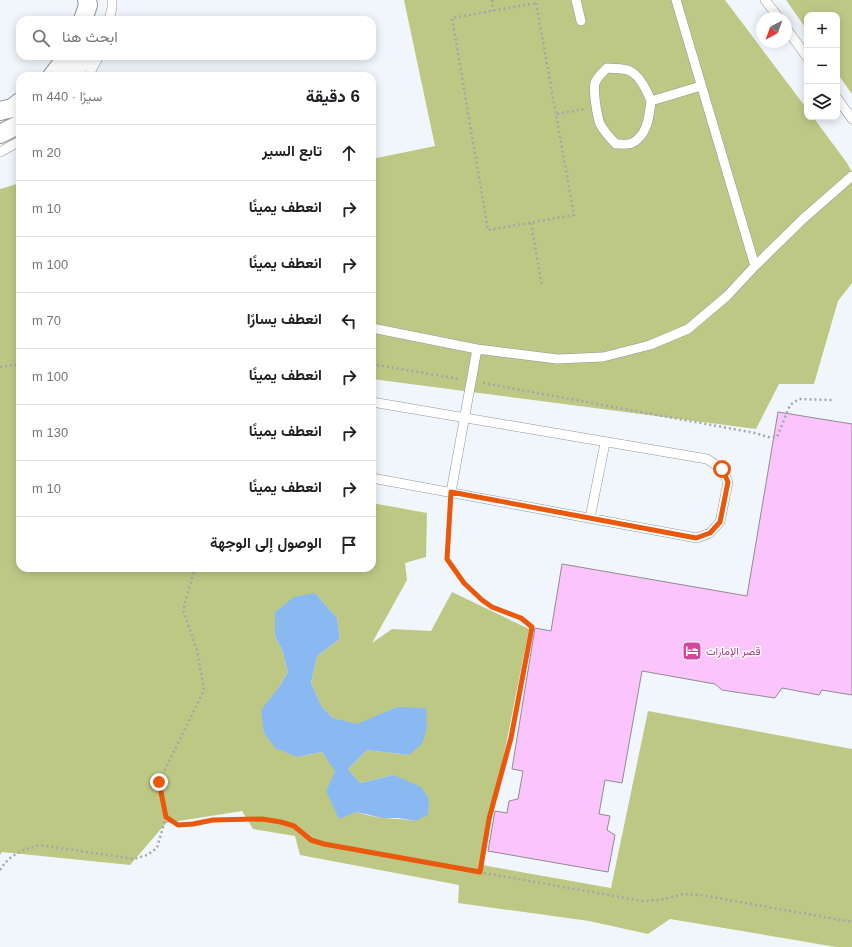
<!DOCTYPE html>
<html lang="ar">
<meta charset="utf-8">
<style>
body{margin:0;font-family:Helvetica,Vazirmatn,sans-serif;background:#f6f6f6;color:#202124;direction:rtl}
.controls{position:absolute;right:12px;top:12px;display:grid;overflow:hidden;border-radius:8px;box-shadow:0 2px 10px #0003}
.controls button{width:36px;height:36px;display:grid;place-items:center;padding:0;border:0;border-bottom:1px solid #e0e0e0;background:#fff;color:#202124;font:20px sans-serif}
.compass{position:absolute;left:756px;top:12px;width:36px;height:36px;border-radius:50%;background:#fff;box-shadow:0 2px 10px #0003;rotate:221deg}
.stop{position:absolute;width:12px;height:12px;margin:-9px;border:3px solid #ea580c;border-radius:50%;background:#fff}
.stop.end{background:#ea580c;border-color:#fff;box-shadow:0 1px 4px #0008}
.list{margin:0;padding:0;list-style:none}
h2{display:flex;justify-content:space-between;align-items:center;height:52px;margin:0;padding:0 16px;font-size:17px}
h2 small{font-size:13px;font-weight:400;color:#757577}
.list li{display:grid;grid-template-columns:26px 1fr auto;gap:12px;align-items:center;box-sizing:border-box;height:56px;padding:0 16px;border-top:1px solid #e0e0e0}
.list b{display:block;font-size:15px;white-space:nowrap}
.list em{font-size:13px;font-style:normal;color:#757577}
.icon{flex:none;width:22px;height:22px;fill:none;stroke:currentColor;stroke-width:2;stroke-linecap:round;stroke-linejoin:round}
.map{position:relative;flex:none;width:852px;height:947px;overflow:hidden;direction:ltr}
.search{position:absolute;background:#fff;box-shadow:0 2px 10px #0003;left:16px;top:16px;width:360px;height:44px;display:flex;align-items:center;gap:10px;box-sizing:border-box;padding:0 14px;border-radius:12px;color:#757577;font-size:15px}
.panel{position:absolute;background:#fff;box-shadow:0 2px 10px #0003;left:16px;top:72px;width:360px;height:500px;border-radius:12px;direction:rtl}
.map>svg:first-child{display:block}
</style>
<div class="map">
<svg width="852" height="947" viewBox="0 0 852 947">
<rect width="100%" height="100%" fill="#f0f6fb"/>
<!-- green -->
<path fill="#bec885" fill-rule="evenodd" d="M404 0H725L807 109V117H813L847 163 852 172V283L838 301 814 384H779L756 429 372 379V159L435 146Z
M786 0H852V94L837 73V15H807V30Z
M20 183V568H372V503L427 513 426 557 405 563 407 580 372 643 392 629 431 631 452 592 529 629 482 865 611 888 648 711 852 749V947H836L670 919 648 934 589 921 458 903 459 885 300 855 295 836 253 829 242 811 166 823 130 865 2 852 0 855V189ZM315 593 337 618 340 639 317 656 311 683 322 707 333 718 357 725 397 707 409 755 367 750 348 769 360 783 394 775 416 821C397 818 375 819 357 812 347 808 335 797 326 791L336 771 322 752 297 757 279 687 288 672 282 650 275 636Z"/>
<!-- water -->
<path fill="#8ab8f1" d="M315 593 337 618 340 639 317 656 311 683 322 707 333 718 357 724 397 707 426 708 427 728 422 744 409 755 367 750 348 769 360 783 394 775 421 787 429 799 428 815 416 821 398 818H383L356 812 339 819 326 791 335 771 322 752 297 757 275 748 264 733 261 710 279 687 288 672 282 650 275 636V612L294 597Z"/>
<!-- building -->
<path fill="#fbc4fc" stroke="#908b90" d="M778 412 852 424V695L822 690 819 695 782 688 775 698 722 690 715 684 642 671 622 783 605 780 599 814 610 816 607 830 615 835 608 872 488 851 495 811 507 813 509 801 518 799 523 771 512 769 535 628 551 631 562 564 747 596Z"/>
<g fill="none" stroke-linecap="round" stroke-linejoin="round">
<!-- lane casing -->
<g stroke="#91969b" stroke-width="10">
<path id="lane" d="M576 0 581 21
M676 0 755 266
M765 0 779 18
M109 20 112 8V0
M786 28 807 57
M88 76 99 56
M837 98 852 119
M651 101C647 91 640 76 630 71 624 68 614 69 607 68 603 72 597 77 595 83 593 91 597 116 600 124 604 131 610 138 616 144 620 144 628 145 632 143 648 135 649 116 651 101L701 86
M0 152 20 141
M372 328 477 349 557 359 603 357 650 345 688 329 727 296 755 266 803 219 852 176
M372 402 707 459 722 469 728 482 720 522 710 533 697 538 372 478
M451 492 477 349
M590 518 605 443"/>
</g>
<!-- street casing -->
<g stroke="#91969b" stroke-width="20">
<path id="street" d="M83 20 88 5 87 0
M52 76 68 56
M71 76 85 56
M0 111 12 108 20 102
M0 134 20 124"/>
</g>
<!-- path -->
<path stroke="#a2a7aa" stroke-width="2.5" stroke-dasharray="2 3" stroke-linecap="butt" d="M492 0 493 11
M536 3 574 215 488 230 452 18Z
M557 114 584 109
M531 223 542 286
M372 364 459 379
M0 367 20 364
M483 383 755 433 768 437H777L790 405 799 399 832 400
M450 506 447 559 464 583 482 600 493 607 521 618 532 627 511 737 489 819 480 872
M166 817 178 825 193 824 213 820 262 819 281 822 294 826 311 840 324 845 643 901 659 900 684 894 701 895 852 922
M0 870C10 854 22 850 40 845L134 859 147 855 157 848 166 817 159 782 204 690 197 650 183 610 195 568"/>
<!-- lane -->
<use href="#lane" stroke="#fff" stroke-width="9"/>
<!-- street -->
<use href="#street" stroke="#fff" stroke-width="18"/>
</g>
<g fill="none" stroke-linecap="round" stroke-linejoin="round">
<!-- route -->
<path stroke="#ea580c" stroke-width="5" d="M159 782 166 817 178 825 193 824 213 820 262 819 281 822 294 826 311 840 324 844 480 872 489 819 511 738 532 627 521 618 492 607 482 600 464 583 447 559 451 492 696 538 710 533 720 522 728 482 722 469"/>
</g>
<!-- icons -->
<defs>
<g id="hotel-square" transform="scale(1)"><rect x="-9" y="-9" width="18" height="18" rx="4" fill="#d1479c" stroke="#fff"/><path d="M-6-4.5h1.5V1H6V5H4.5V3h-9V5H-6ZM-4 0a1.8 1.8 0 1 1 3.6 0ZM.5 0V-2.5h3Q6-2.5 6 0Z" fill="#fff"/></g>
</defs>
<g fill-rule="evenodd">
<use href="#hotel-square" x="692" y="651"/>
</g>
<g text-anchor="middle" dominant-baseline="central" stroke-width="3" stroke-linejoin="round" paint-order="stroke">
<!-- hotel labels -->
<g font-size="11" fill="#b23c85" stroke="#fff" text-anchor="start">
<text x="706" y="651">قصر الإمارات</text>
</g>
</g>
</svg>
<div class="controls">
<button>+</button>
<button>−</button>
<button><svg class="icon" aria-label="layers" viewBox="0 0 24 24"><path d="M12 4l9 5-9 5-9-5zM3 14l9 5 9-5"/></svg></button>
</div>
<svg class="compass" viewBox="-18 -18 36 36"><path d="M0-13l5 13h-10z" fill="#e53935"/><path d="M0 13l5-13h-10z" fill="#757577"/></svg>
<div class="stop" style="left:722px;top:469px"></div>
<div class="stop end" style="left:159px;top:782px"></div>
<div class="search"><svg class="icon" aria-label="search" viewBox="0 0 24 24"><circle cx="10" cy="10" r="6"/><path d="M15 15l6 6"/></svg>ابحث هنا</div>
<section class="panel">
<h2>6 دقيقة<small>سيرًا · 440 m</small></h2>
<ul class="list">
<li><svg class="icon" aria-label="ahead" viewBox="0 0 24 24"><path d="M12 20V5M6 11l6-6 6 6"/></svg><div><b>تابع السير</b></div><em>20 m</em></li>
<li><svg class="icon" aria-label="right" viewBox="0 0 24 24"><path d="M7 20v-9h11M14 6l5 5-5 5"/></svg><div><b>انعطف يمينًا</b></div><em>10 m</em></li>
<li><svg class="icon" aria-label="right" viewBox="0 0 24 24"><path d="M7 20v-9h11M14 6l5 5-5 5"/></svg><div><b>انعطف يمينًا</b></div><em>100 m</em></li>
<li><svg class="icon" aria-label="left" viewBox="0 0 24 24"><path d="M17 20v-9H6M10 6l-5 5 5 5"/></svg><div><b>انعطف يسارًا</b></div><em>70 m</em></li>
<li><svg class="icon" aria-label="right" viewBox="0 0 24 24"><path d="M7 20v-9h11M14 6l5 5-5 5"/></svg><div><b>انعطف يمينًا</b></div><em>100 m</em></li>
<li><svg class="icon" aria-label="right" viewBox="0 0 24 24"><path d="M7 20v-9h11M14 6l5 5-5 5"/></svg><div><b>انعطف يمينًا</b></div><em>130 m</em></li>
<li><svg class="icon" aria-label="right" viewBox="0 0 24 24"><path d="M7 20v-9h11M14 6l5 5-5 5"/></svg><div><b>انعطف يمينًا</b></div><em>10 m</em></li>
<li><svg class="icon" aria-label="arrive" viewBox="0 0 24 24"><path d="M6 21V4h12l-3 4 3 4H6"/></svg><div><b>الوصول إلى الوجهة</b></div></li>
</ul>
</section>
</div>
